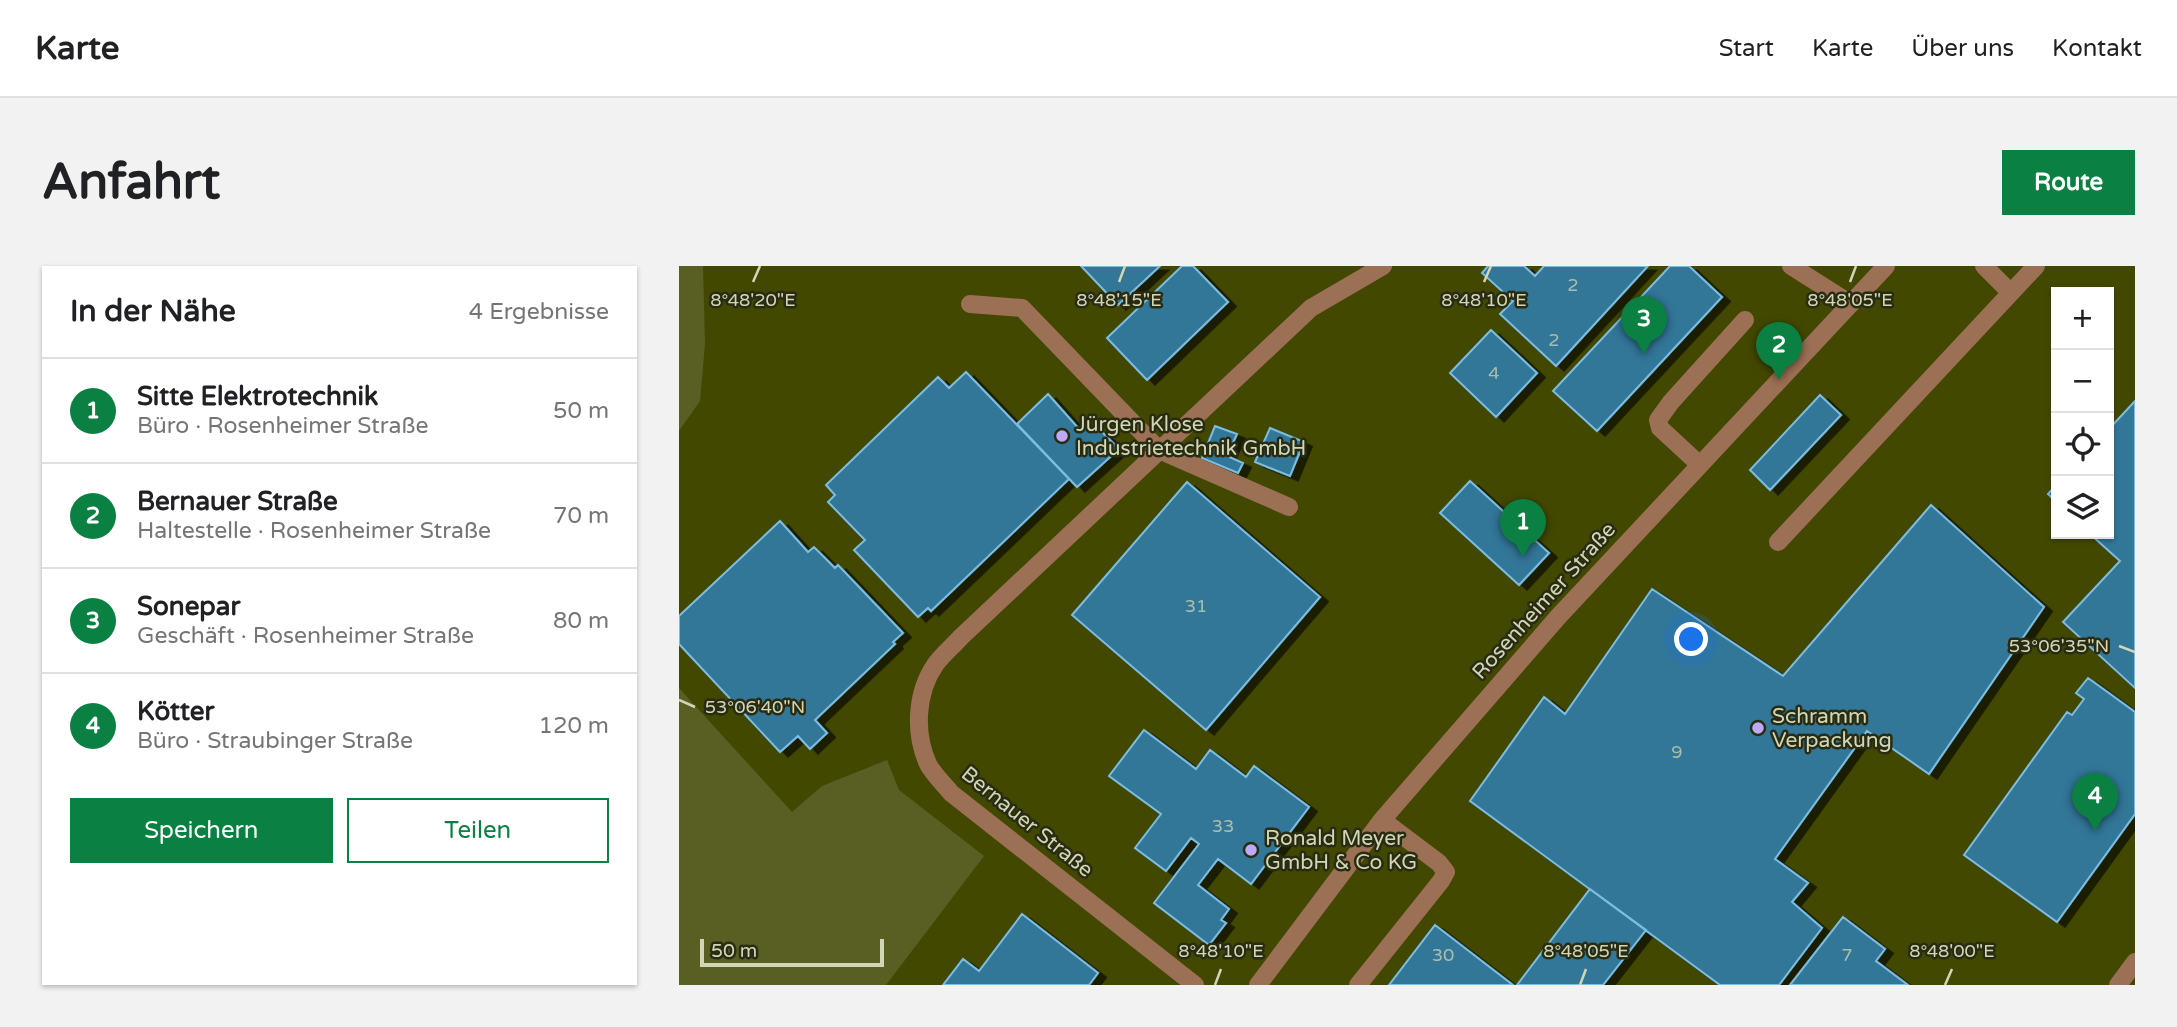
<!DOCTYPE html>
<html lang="de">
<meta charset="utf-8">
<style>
body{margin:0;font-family:"Varela Round",sans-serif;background:#f2f2f2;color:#202124}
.controls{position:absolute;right:21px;top:21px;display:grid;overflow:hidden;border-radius:0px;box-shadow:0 2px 5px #0004}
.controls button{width:63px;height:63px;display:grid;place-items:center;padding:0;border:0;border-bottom:2px solid #e0e0e0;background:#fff;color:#202124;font:35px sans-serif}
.scale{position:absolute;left:21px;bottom:18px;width:184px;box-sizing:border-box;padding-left:7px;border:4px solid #d1d6b6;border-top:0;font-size:19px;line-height:24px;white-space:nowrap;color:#d1d6b6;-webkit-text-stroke:5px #292c12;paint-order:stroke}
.you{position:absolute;left:1013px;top:374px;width:24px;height:24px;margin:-18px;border:5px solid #fff;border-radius:50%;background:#1a73e8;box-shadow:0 0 0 10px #1a73e833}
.badge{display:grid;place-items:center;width:46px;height:46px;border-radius:50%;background:#0b8043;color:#fff;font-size:23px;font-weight:700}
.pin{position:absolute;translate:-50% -58px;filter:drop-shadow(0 2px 4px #0008)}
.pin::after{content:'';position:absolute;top:37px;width:24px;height:21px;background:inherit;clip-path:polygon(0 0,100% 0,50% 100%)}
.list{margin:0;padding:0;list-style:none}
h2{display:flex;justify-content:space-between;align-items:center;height:91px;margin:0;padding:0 28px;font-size:30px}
h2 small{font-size:23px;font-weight:400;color:#757577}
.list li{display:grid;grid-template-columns:46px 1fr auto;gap:21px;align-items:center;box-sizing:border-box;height:105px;padding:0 28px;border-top:2px solid #e0e0e0}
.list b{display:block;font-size:26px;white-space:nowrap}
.list p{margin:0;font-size:23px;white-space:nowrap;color:#757577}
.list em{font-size:23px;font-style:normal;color:#757577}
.actions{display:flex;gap:14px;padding:21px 28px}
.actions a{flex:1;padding:16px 0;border:2px solid #0b8043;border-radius:0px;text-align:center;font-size:24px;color:#0b8043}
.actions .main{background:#0b8043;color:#fff}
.icon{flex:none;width:38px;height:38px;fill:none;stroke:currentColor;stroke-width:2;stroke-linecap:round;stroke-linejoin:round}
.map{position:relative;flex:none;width:1456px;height:719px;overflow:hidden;border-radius:0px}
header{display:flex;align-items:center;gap:42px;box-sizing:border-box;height:98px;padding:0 35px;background:#fff;border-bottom:2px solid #e0e0e0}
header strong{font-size:33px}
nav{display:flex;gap:38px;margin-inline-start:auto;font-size:24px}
.intro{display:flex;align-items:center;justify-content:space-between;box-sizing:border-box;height:168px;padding:0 42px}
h1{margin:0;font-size:49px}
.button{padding:18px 32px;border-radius:0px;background:#0b8043;color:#fff;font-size:24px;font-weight:700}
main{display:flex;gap:42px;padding:0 42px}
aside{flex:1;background:#fff;border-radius:0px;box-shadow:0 2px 5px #0004}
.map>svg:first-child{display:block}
</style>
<header>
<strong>Karte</strong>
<nav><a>Start</a><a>Karte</a><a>Über uns</a><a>Kontakt</a></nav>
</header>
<div class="intro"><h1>Anfahrt</h1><a class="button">Route</a></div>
<main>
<aside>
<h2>In der Nähe<small>4 Ergebnisse</small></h2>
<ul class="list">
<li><span class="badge">1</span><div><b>Sitte Elektrotechnik</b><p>Büro · Rosenheimer Straße</p></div><em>50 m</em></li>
<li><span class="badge">2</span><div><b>Bernauer Straße</b><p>Haltestelle · Rosenheimer Straße</p></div><em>70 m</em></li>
<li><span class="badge">3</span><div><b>Sonepar</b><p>Geschäft · Rosenheimer Straße</p></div><em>80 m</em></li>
<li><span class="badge">4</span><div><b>Kötter</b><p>Büro · Straubinger Straße</p></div><em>120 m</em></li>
</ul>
<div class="actions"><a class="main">Speichern</a><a>Teilen</a></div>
</aside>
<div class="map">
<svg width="1456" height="719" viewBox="0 0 1456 719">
<defs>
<filter id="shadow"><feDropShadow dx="8" dy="4.5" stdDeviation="0" flood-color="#0009"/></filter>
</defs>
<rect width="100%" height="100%" fill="#434800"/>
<!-- green -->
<path fill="#595f22" d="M0 0H24L26 78 21 135 0 165Z
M0 422 113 546 143 520 208 494 220 524 305 590 207 719H0Z"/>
<!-- building -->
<path fill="#337698" stroke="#7bbde3" stroke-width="2" filter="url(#shadow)" d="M402 0H481L439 39Z
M503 0H514L549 36 468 114 428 72Z
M809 0H845L856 10 865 0H969L877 100 821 48 834 35 803 7Z
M991 0H1010L1043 31 918 165 874 125Z
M812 64 858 107 817 151 771 107Z
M287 106 390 213 252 345 249 342 239 351 175 284 186 274 149 236 156 229 147 219 259 111 270 122Z
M369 128 400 163 410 162 416 165 419 162 440 183 398 221 338 158Z
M1141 129 1162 149 1091 224 1071 204Z
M1456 135V422L1384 356 1441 295 1411 268H1430V163Z
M536 160 558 168 548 190 564 197 559 207 523 192Z
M591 162 625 176 611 210 576 196Z
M791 215 870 287 840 319 761 247Z
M508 216 641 331 527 464 393 349Z
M1377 219V236L1369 228Z
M1252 239 1365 341 1250 508 1188 465 1096 593 1129 617 1113 636 1143 662 1100 719H1041L791 535 865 431 886 448 973 323 1104 410Z
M101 255 129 286 135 281 156 302 159 299 224 367 214 376 216 378 136 454 148 467 131 483 119 470 101 486 0 378V350Z
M1409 412 1456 446V548L1378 656 1285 589 1388 446 1393 449 1405 433 1397 427Z
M465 464 517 503 531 484 567 511 575 500 630 541 572 618 539 593 519 619 550 643 542 654 547 657 530 679 475 637 520 578 512 572 487 605 456 582 482 548 430 510Z
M911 623 967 664 924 719H838Z
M343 648 419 707 410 719H264L284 693 300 705Z
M1164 651 1206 683 1197 695 1229 719H1111Z
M756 659 834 719H710Z"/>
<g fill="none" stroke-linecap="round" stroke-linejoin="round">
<!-- minor -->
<path stroke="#9c7054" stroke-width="18" d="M1112 0 1172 38
M1305 0 1332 27
M291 38 343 42 480 184 610 241
M1021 199 981 162 979 154 992 136 1066 54
M1099 276 1357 0
M516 719 272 527C265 518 254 508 249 498 235 467 237 427 256 399 263 389 274 380 282 371L632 42 704 0
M579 719 703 554 879 351 1207 0
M679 719 762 615 767 606 760 597 703 554
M1439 719 1456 696"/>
</g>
<!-- ticks -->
<path fill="none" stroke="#d1d6b6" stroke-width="2.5" d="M74 16 81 0M440 16 446 0M805 16 812 0M1171 16 1177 0M1440 380 1456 386M0 434 16 441M536 719 542 703M901 719 907 703M1266 719 1273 703"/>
<!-- markers -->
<g fill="#bbaaf6" stroke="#292c12" stroke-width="2.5">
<circle cx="383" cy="170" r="7"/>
<circle cx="1079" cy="462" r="7"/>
<circle cx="572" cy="584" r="7"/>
</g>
<g text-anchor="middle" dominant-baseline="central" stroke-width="5" stroke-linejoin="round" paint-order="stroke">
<!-- number labels -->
<g font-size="18" fill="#aabeae">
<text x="894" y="19">2</text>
<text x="875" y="74">2</text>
<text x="815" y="107">4</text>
<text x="517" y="340">31</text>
<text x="998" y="486">9</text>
<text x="544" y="560">33</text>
<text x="764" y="689">30</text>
<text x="1168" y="689">7</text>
</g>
<!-- poi labels -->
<g font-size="21" fill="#d1d6b6" stroke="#292c12" text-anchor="start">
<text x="397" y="158">Jürgen Klose<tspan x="397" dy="24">Industrietechnik GmbH</tspan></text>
<text x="1093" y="450">Schramm<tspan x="1093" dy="24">Verpackung</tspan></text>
<text x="586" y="572">Ronald Meyer<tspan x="586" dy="24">GmbH &amp; Co KG</tspan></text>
</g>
<!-- street labels -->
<g font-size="21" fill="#d1d6b6" stroke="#292c12">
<text transform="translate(865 335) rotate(-48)">Rosenheimer Straße</text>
<text transform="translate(348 556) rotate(39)">Bernauer Straße</text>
</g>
</g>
<g font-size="18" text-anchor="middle" fill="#d1d6b6" stroke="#292c12" stroke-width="5" stroke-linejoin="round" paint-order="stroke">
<text x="440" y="40">8°48'15"E</text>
<text x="805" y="40">8°48'10"E</text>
<text x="1171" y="40">8°48'05"E</text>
<text x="74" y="40">8°48'20"E</text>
<text x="1380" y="386">53°06'35"N</text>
<text x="76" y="447">53°06'40"N</text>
<text x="542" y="691">8°48'10"E</text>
<text x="907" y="691">8°48'05"E</text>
<text x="1273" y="691">8°48'00"E</text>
</g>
</svg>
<div class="controls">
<button>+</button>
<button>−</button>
<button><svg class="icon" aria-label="locate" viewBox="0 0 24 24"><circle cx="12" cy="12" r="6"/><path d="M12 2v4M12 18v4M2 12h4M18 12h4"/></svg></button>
<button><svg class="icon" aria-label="layers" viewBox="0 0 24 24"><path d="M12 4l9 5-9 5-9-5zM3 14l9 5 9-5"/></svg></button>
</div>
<div class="scale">50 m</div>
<div class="you"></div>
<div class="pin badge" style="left:844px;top:291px">1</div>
<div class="pin badge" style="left:1100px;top:114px">2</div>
<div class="pin badge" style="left:965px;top:88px">3</div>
<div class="pin badge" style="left:1416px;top:565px">4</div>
</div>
</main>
